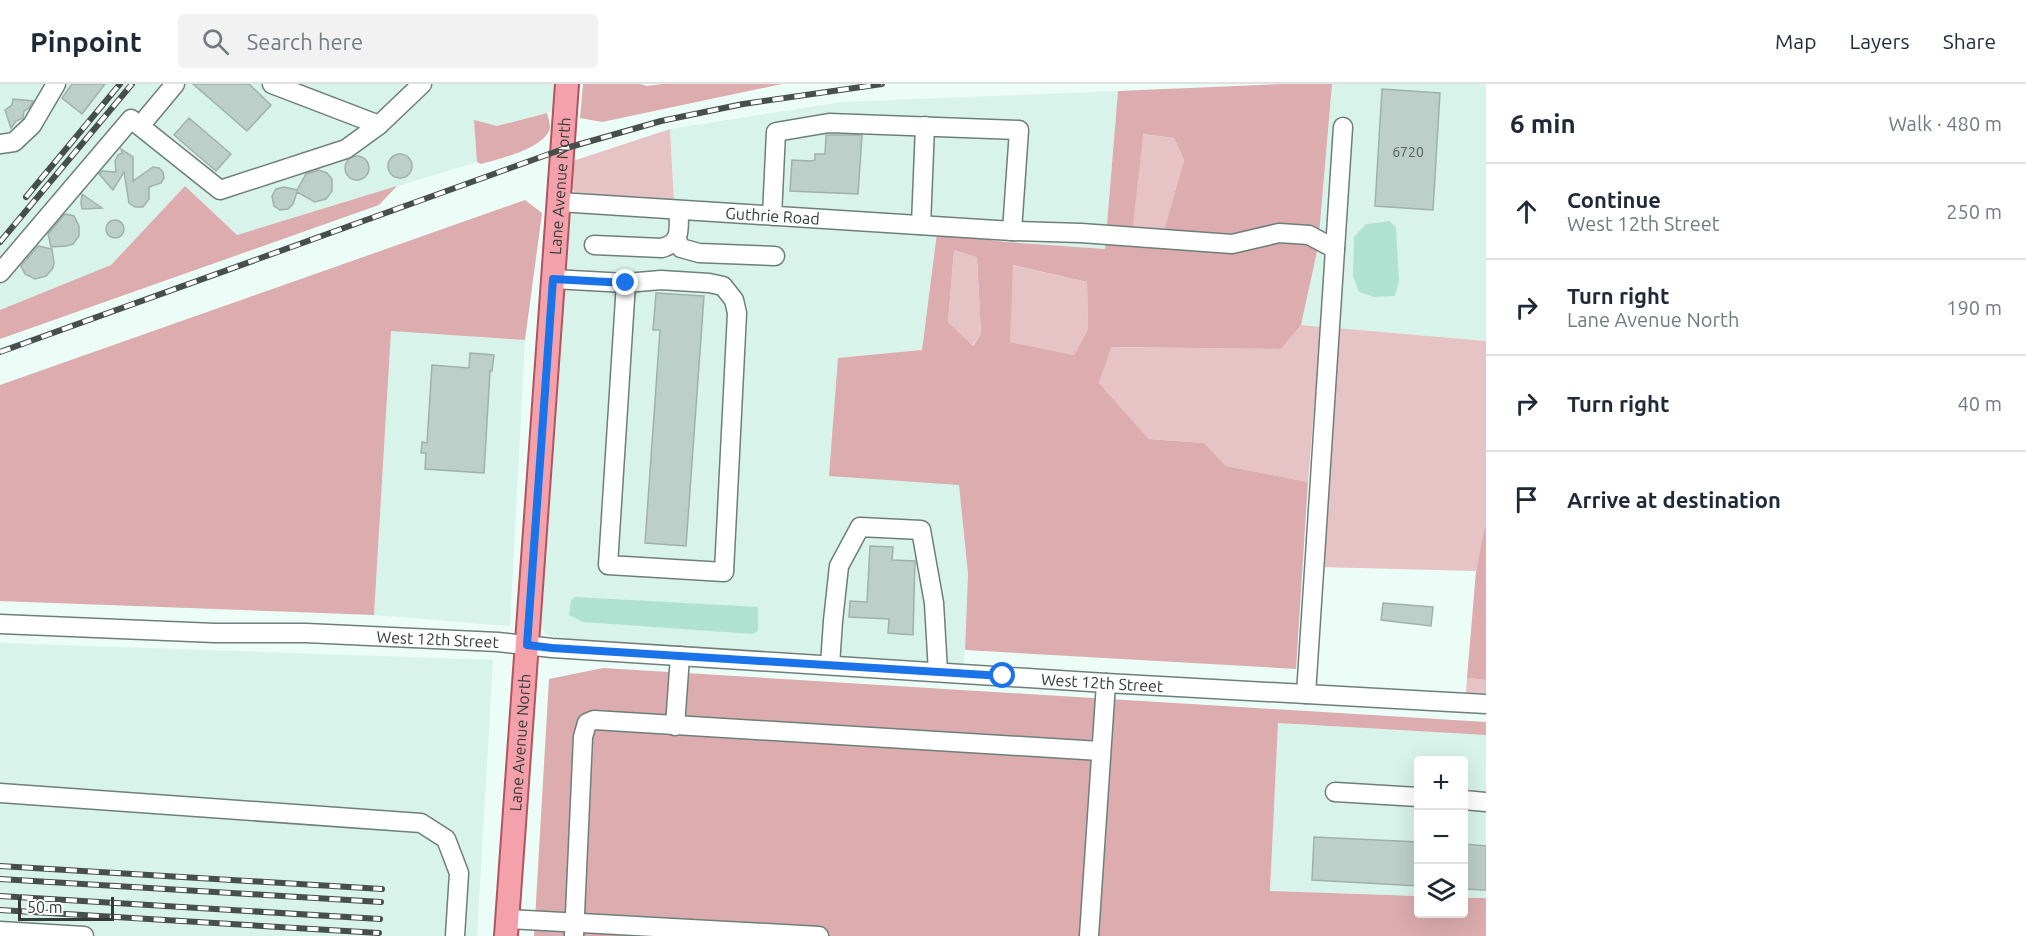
<!DOCTYPE html>
<meta charset="utf-8">
<style>
body{margin:0;font-family:Ubuntu,sans-serif;background:#f2f2f3;color:#1f2937}
.controls{position:absolute;right:18px;bottom:18px;display:grid;overflow:hidden;border-radius:6px;box-shadow:0 6px 24px #0002}
.controls button{width:54px;height:54px;display:grid;place-items:center;padding:0;border:0;border-bottom:2px solid #e0e1e3;background:#fff;color:#1f2937;font:30px sans-serif}
.scale{position:absolute;left:18px;bottom:15px;width:96px;box-sizing:border-box;padding-left:6px;border:3px solid #343b38;border-top:0;font-size:16px;line-height:21px;white-space:nowrap;color:#343b38;-webkit-text-stroke:4px #fff;paint-order:stroke}
.stop{position:absolute;width:18px;height:18px;margin:-14px;border:4px solid #1a73e8;border-radius:50%;background:#fff}
.stop.end{background:#1a73e8;border-color:#fff;box-shadow:0 2px 6px #0008}
.list{margin:0;padding:0;list-style:none}
h2{display:flex;justify-content:space-between;align-items:center;height:78px;margin:0;padding:0 24px;font-size:26px}
h2 small{font-size:20px;font-weight:400;color:#747a83}
.list li{display:grid;grid-template-columns:39px 1fr auto;gap:18px;align-items:center;box-sizing:border-box;height:96px;padding:0 24px;border-top:2px solid #e0e1e3}
.list b{display:block;font-size:22px;white-space:nowrap}
.list p{margin:0;font-size:20px;white-space:nowrap;color:#747a83}
.list em{font-size:20px;font-style:normal;color:#747a83}
.icon{flex:none;width:33px;height:33px;fill:none;stroke:currentColor;stroke-width:2;stroke-linecap:round;stroke-linejoin:round}
.map{position:relative;flex:none;width:1486px;height:852px;overflow:hidden}
header{display:flex;align-items:center;gap:36px;box-sizing:border-box;height:84px;padding:0 30px;background:#fff;border-bottom:2px solid #e0e1e3}
header strong{font-size:28px}
nav{display:flex;gap:33px;margin-inline-start:auto;font-size:21px}
.search{width:420px;height:54px;background:#f2f2f3;display:flex;align-items:center;gap:15px;box-sizing:border-box;padding:0 21px;border-radius:6px;color:#747a83;font-size:22px}
main{display:flex}
aside{flex:1;background:#fff}
.map>svg:first-child{display:block}
</style>
<header>
<strong>Pinpoint</strong>
<div class="search"><svg class="icon" aria-label="search" viewBox="0 0 24 24"><circle cx="10" cy="10" r="6"/><path d="M15 15l6 6"/></svg>Search here</div>
<nav><a>Map</a><a>Layers</a><a>Share</a></nav>
</header>
<main>
<div class="map">
<svg width="1486" height="852" viewBox="0 0 1486 852">
<rect width="100%" height="100%" fill="#ebfdf6"/>
<!-- built -->
<path fill="#d8f3ea" d="M0 0H555L554 27 497 42 474 37 477 78 237 151 185 102 111 181 0 226Z
M1332 0H1486V257L1301 241 1318 163Z
M1118 7 1105 165 1006 158 996 140 674 118 670 45 842 18Z
M578 126 937 149 922 266 829 392 959 400 968 490 964 583 562 556 549 552 543 546 539 535 568 135Z
M391 247 525 256 510 542 374 531Z
M0 559 493 576 477 852H0Z
M1278 639 1486 651V814H1464V676H1418V812L1270 807Z"/>
<!-- green -->
<path fill="#e6c3c4" d="M670 45 674 118 586 115C566 105 569 98 570 78Z
M1142 50 1174 54 1184 76 1160 160H1131Z
M954 166 977 172 981 250 972 262 948 238Z
M1012 181 1087 198 1088 245 1074 271 1009 258Z
M1301 241 1321 243 1308 398 1226 382 1204 359 1149 355 1099 299 1110 263 1281 265Z
M1336 244 1486 257V444L1476 487 1319 483Z
M1467 594 1486 596V610L1466 609Z"/>
<!-- forest -->
<path fill="#dcacae" fill-rule="evenodd" d="M583 0H640L647 2 662 0H782L602 38 580 34Z
M1284 0H1332L1318 163 1301 241 1281 265 1111 263 1099 299 1149 355 1204 359 1226 382 1308 398 1296 585 965 566 968 490 959 401 829 392 838 274 922 266 937 149 1006 158 1105 165 1118 7ZM1143 50 1174 54 1184 76 1160 160H1131ZM954 166 977 173 981 250 973 262 948 238ZM1013 181 1087 198 1088 245 1074 271 1010 258Z
M547 29C548 33 550 39 550 43 547 64 499 75 481 80L477 78 474 36 497 42Z
M185 102 237 151 397 102 379 121 0 255V226L111 181Z
M525 116 542 129 525 256 391 247 374 531 0 517V301Z
M1485 443 1486 444V596L1467 594 1476 487Z
M603 584 1486 638V651L1278 639 1270 807 1418 812V830H1464V814H1486V852H534L549 595Z"/>
<!-- water -->
<path fill="#b0e2d1" d="M1390 137 1396 144 1399 197 1395 212 1374 213 1359 208 1353 192 1354 153 1366 140Z
M575 513 758 523V547L753 550 583 538 569 531 571 517Z"/>
<!-- building -->
<path fill="#bdcfc9" stroke="#a0b1aa" stroke-width="1.5" d="M72 0H105L82 30 62 14Z
M193 0H249L271 21 247 47Z
M1382 5 1440 9 1433 126 1375 122Z
M13 15 33 17 29 24 24 27 23 34 16 37 11 44 5 26 12 21Z
M189 34 231 70 216 87 174 51Z
M826 51H862L858 110 790 107 792 76 811 77 815 76V70H825Z
M121 65 133 73V97L153 83 159 84 163 88 164 94 161 99 149 103V115L143 123H135L129 119 124 88 113 106 99 90 102 87 116 88 115 77 118 71 122 69Z
M388 82a12 12 0 1 1 24 0a12 12 0 1 1-24 0Z
M345 84a12 12 0 1 1 24 0a12 12 0 1 1-24 0Z
M319 86 327 89 332 95V107L326 115 315 118 297 108 293 120 288 125 280 126 274 122 272 112 276 105 284 103 297 106 306 90Z
M82 110 102 124 82 125 81 119Z
M65 130 74 132 79 142V152L73 160 67 162 51 163 48 150Z
M106 145a9 9 0 1 1 18 0a9 9 0 1 1-18 0Z
M38 162 52 165 54 179 53 184 46 192 35 195 25 190 21 182Z
M656 209 704 212 686 462 645 459 660 246H653Z
M470 269 494 271 492 287H490L484 389 425 385 426 369H421L422 358 427 359 432 281 469 284Z
M870 462 893 463 892 476 915 477 913 551 888 549 889 535 849 533 850 517 867 518Z
M1383 519 1433 523 1431 542 1381 536Z
M1314 753 1419 758V802L1312 796Z
M1464 760 1486 762V806L1464 805Z"/>
<g fill="none" stroke-linecap="round" stroke-linejoin="round">
<!-- minor casing -->
<g stroke="#6e7f79" stroke-width="21">
<g id="minor">
<path d="M272 0 379 41 422 0"/>
<path d="M140 42 175 0"/>
<path d="M0 60 14 58 32 41 56 0"/>
<path id="s1" d="M559 118C710 128 861 137 1012 147L1019 46 829 39 776 48 772 132"/>
<path d="M921 141 925 42"/>
<path d="M1012 147 1081 149 1232 160 1279 149 1309 151 1335 165"/>
<path d="M677 156 681 164 699 169 775 172"/>
<path d="M594 161 662 164C683 158 678 145 679 126"/>
<path d="M0 189 131 35 220 106 346 65 379 41"/>
<path d="M553 195 626 199 661 196 709 199 723 202 734 216 737 229 724 488 608 481 626 199"/>
<path id="s2" d="M0 540 215 549H306L498 558 552 564 1106 599 1486 620"/>
<path d="M830 581 833 537 839 482 860 443 921 446 934 519 938 588"/>
<path d="M1306 610 1343 43"/>
<path d="M675 642 680 572"/>
<path d="M1335 708 1418 713"/>
<path d="M0 709 421 739 446 755 459 789 455 852"/>
<path d="M1464 716 1486 718"/>
<path d="M508 835 819 852"/>
<path d="M0 847 84 852"/>
<path d="M574 852 583 653 587 639 594 636 1100 667"/>
<path d="M1089 852 1106 599"/>
</g>
</g>
<!-- major casing -->
<g stroke="#ae555f" stroke-width="26">
<g id="major">
<path id="s3" d="M506 852 567 0"/>
</g>
</g>
<!-- minor -->
<use href="#minor" stroke="#fff" stroke-width="18"/>
<!-- major -->
<use href="#major" stroke="#f5a1ac" stroke-width="22"/>
<!-- rail casing -->
<g stroke="#474f4c" stroke-width="6">
<path id="rail" d="M26 113 120 0
M0 158 132 0
M0 268 563 65 661 37 743 20 882 0
M0 782 382 805
M0 795 381 818
M0 812 380 835
M0 826 379 849"/>
</g>
<!-- rail -->
<use href="#rail" stroke="#fff" stroke-width="4" stroke-dasharray="11" stroke-linecap="butt"/>
</g>
<g fill="none" stroke-linecap="round" stroke-linejoin="round">
<!-- route -->
<path stroke="#1a73e8" stroke-width="8" d="M626 199 553 195 527 561 552 564 1003 592"/>
</g>
<g text-anchor="middle" dominant-baseline="central" stroke-width="4.5" stroke-linejoin="round" paint-order="stroke">
<!-- number labels -->
<g font-size="14" fill="#56605c">
<text x="1408" y="68">6720</text>
</g>
<!-- street labels -->
<g font-size="16" fill="#343b38" stroke="#fff">
<text stroke="none"><textPath href="#s3" startOffset="752">Lane Avenue North</textPath></text>
<text stroke="none"><textPath href="#s1" startOffset="214">Guthrie Road</textPath></text>
<text stroke="none"><textPath href="#s2" startOffset="438">West 12th Street</textPath></text>
<text stroke="none"><textPath href="#s2" startOffset="1104">West 12th Street</textPath></text>
<text stroke="none"><textPath href="#s3" startOffset="194">Lane Avenue North</textPath></text>
</g>
</g>
</svg>
<div class="controls">
<button>+</button>
<button>−</button>
<button><svg class="icon" aria-label="layers" viewBox="0 0 24 24"><path d="M12 4l9 5-9 5-9-5zM3 14l9 5 9-5"/></svg></button>
</div>
<div class="scale">50 m</div>
<div class="stop" style="left:1003px;top:592px"></div>
<div class="stop end" style="left:626px;top:199px"></div>
</div>
<aside>
<h2>6 min<small>Walk · 480 m</small></h2>
<ul class="list">
<li><svg class="icon" aria-label="ahead" viewBox="0 0 24 24"><path d="M12 20V5M6 11l6-6 6 6"/></svg><div><b>Continue</b><p>West 12th Street</p></div><em>250 m</em></li>
<li><svg class="icon" aria-label="right" viewBox="0 0 24 24"><path d="M7 20v-9h11M14 6l5 5-5 5"/></svg><div><b>Turn right</b><p>Lane Avenue North</p></div><em>190 m</em></li>
<li><svg class="icon" aria-label="right" viewBox="0 0 24 24"><path d="M7 20v-9h11M14 6l5 5-5 5"/></svg><div><b>Turn right</b></div><em>40 m</em></li>
<li><svg class="icon" aria-label="arrive" viewBox="0 0 24 24"><path d="M6 21V4h12l-3 4 3 4H6"/></svg><div><b>Arrive at destination</b></div></li>
</ul>
</aside>
</main>
